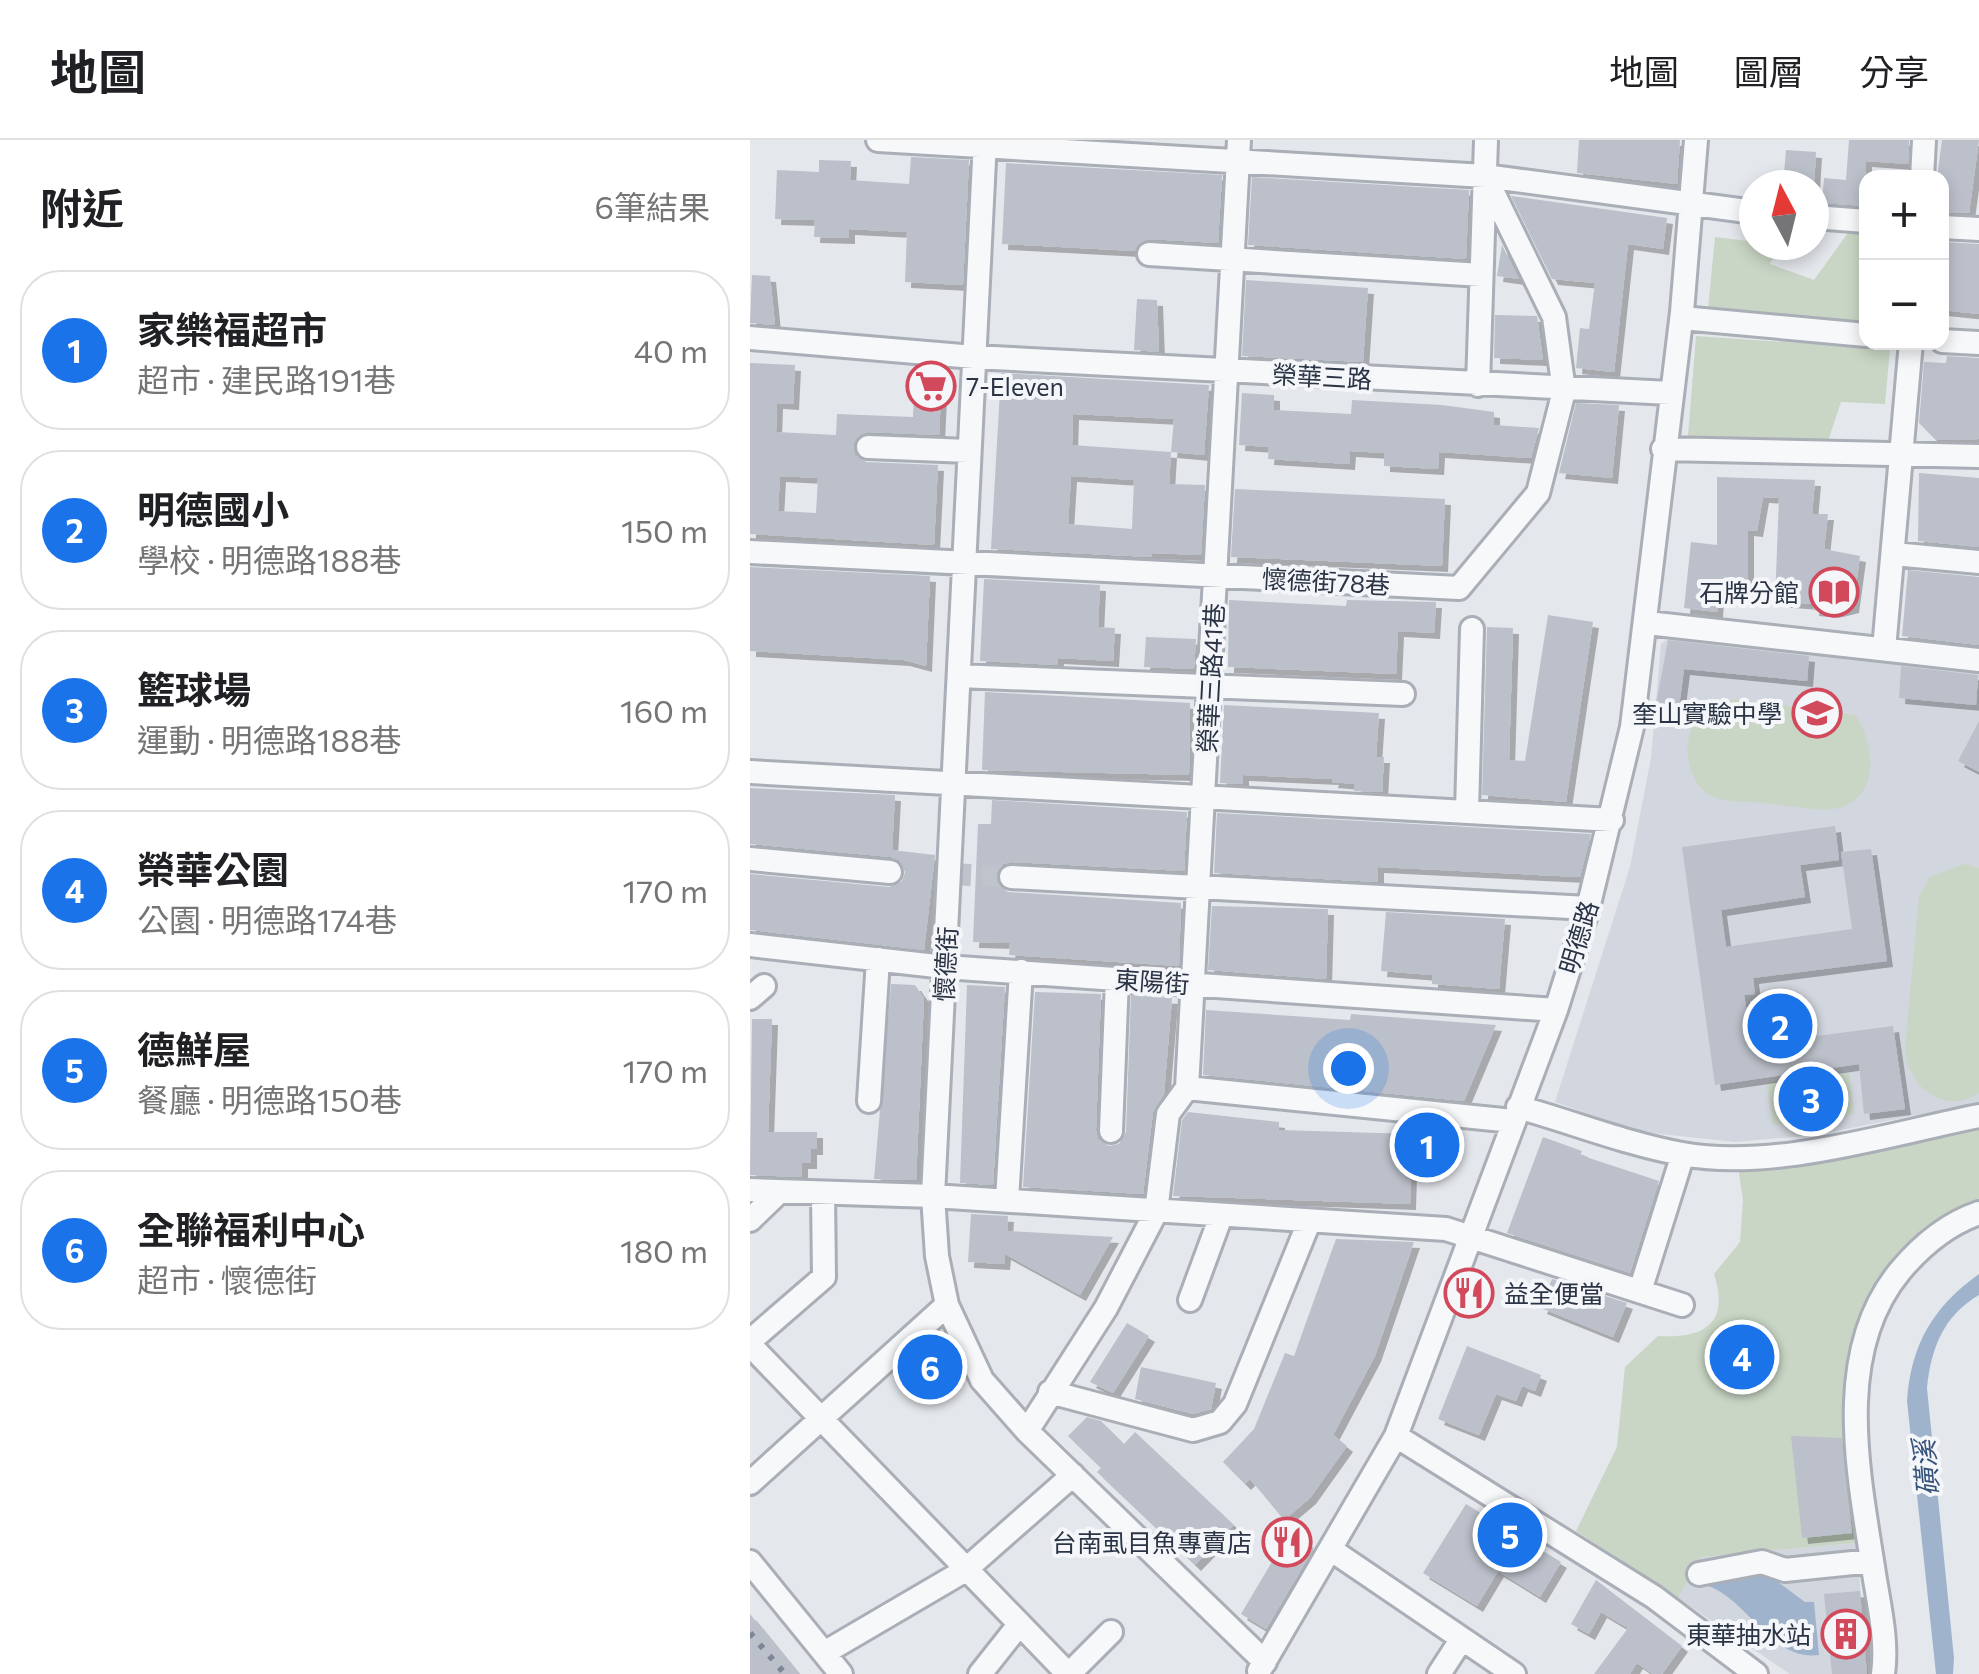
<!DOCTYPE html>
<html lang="zh-TW">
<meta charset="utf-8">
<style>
body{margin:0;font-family:Commissioner,"Noto Sans TC",sans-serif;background:#f6f6f6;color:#202124}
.controls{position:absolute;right:30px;top:30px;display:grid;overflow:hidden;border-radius:20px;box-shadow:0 5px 15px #0003}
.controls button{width:90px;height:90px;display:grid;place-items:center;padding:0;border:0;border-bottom:2px solid #e0e0e0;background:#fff;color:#202124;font:50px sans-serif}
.compass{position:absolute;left:989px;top:30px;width:90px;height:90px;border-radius:50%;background:#fff;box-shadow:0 5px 15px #0003;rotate:353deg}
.you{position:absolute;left:598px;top:928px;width:35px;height:35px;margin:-25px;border:8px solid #fff;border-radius:50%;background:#1a73e8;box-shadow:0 0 0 15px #1a73e833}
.badge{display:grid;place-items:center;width:65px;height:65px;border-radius:50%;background:#1a73e8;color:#fff;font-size:32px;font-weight:700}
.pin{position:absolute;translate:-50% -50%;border:5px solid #fff;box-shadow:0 2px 10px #0006}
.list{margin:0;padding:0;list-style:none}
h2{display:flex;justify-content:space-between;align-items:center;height:130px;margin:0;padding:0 40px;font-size:42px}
h2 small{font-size:32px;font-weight:400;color:#757577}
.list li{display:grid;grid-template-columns:65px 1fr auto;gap:30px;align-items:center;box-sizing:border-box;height:160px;margin:0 20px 20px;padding:0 20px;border:2px solid #e0e0e0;border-radius:40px}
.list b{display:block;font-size:38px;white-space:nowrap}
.list p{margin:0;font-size:32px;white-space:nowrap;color:#757577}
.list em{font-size:32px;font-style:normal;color:#757577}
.map{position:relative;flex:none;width:1229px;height:1534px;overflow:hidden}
header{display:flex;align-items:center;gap:60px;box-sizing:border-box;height:140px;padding:0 50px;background:#fff;border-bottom:2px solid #e0e0e0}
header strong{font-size:48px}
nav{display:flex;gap:55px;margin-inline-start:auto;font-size:35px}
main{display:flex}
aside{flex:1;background:#fff}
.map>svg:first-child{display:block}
</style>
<header>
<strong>地圖</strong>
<nav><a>地圖</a><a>圖層</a><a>分享</a></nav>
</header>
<main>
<aside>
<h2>附近<small>6筆結果</small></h2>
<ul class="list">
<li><span class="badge">1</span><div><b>家樂福超市</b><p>超市 · 建民路191巷</p></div><em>40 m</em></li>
<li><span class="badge">2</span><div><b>明德國小</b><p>學校 · 明德路188巷</p></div><em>150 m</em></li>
<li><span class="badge">3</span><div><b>籃球場</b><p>運動 · 明德路188巷</p></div><em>160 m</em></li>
<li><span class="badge">4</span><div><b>榮華公園</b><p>公園 · 明德路174巷</p></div><em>170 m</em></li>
<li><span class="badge">5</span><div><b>德鮮屋</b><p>餐廳 · 明德路150巷</p></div><em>170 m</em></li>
<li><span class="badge">6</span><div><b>全聯福利中心</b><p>超市 · 懷德街</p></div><em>180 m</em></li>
</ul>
</aside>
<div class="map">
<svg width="1229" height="1534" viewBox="0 0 1229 1534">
<defs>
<filter id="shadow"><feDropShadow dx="6" dy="6" stdDeviation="0" flood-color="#0004"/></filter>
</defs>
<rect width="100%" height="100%" fill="#e4e7ec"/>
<!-- built -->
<path fill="#d2d6de" d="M922 496 1229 529V963L1065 995 985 1002 892 992 805 962 880 727 901 618 911 504Z
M1106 1403 1118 1534H1040L928 1458 951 1417Z"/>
<!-- green -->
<path fill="#c9d6c5" d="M1100 90 1116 92V182L958 169 965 97 1030 105 1020 124 1064 140Z
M946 196 1140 209 1135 264 1091 262 1078 301 938 296Z
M987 559 1105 575C1126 604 1131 662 1083 669 1062 671 1035 665 1013 663 995 661 968 664 954 651 939 637 934 612 940 593 946 571 966 563 987 559Z
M1214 724 1229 728V953C1193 976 1157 946 1155 908L1169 756 1180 737Z
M1099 933 1104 974 1023 985 1017 943Z
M1229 988V1061C1196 1072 1170 1091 1148 1117 1074 1204 1096 1299 1106 1403L951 1417 928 1458 826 1391 867 1307 875 1227 908 1196C955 1199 980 1183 964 1134L990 1102 993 1060 988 1027 1057 1025Z"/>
<!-- water -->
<path fill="#9fb4cc" d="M1229 1134V1155C1193 1176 1181 1209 1177 1248L1204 1518 1203 1534H1186L1157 1261C1161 1204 1183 1167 1229 1134Z
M1008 1427 1055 1462H1064L1069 1515C1015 1522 994 1445 943 1443Z"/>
<!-- building -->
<path fill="#bbc0ca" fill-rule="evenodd" filter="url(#shadow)" d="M829 0H930L927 44 827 33Z
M1099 0H1159L1158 24 1116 21V66L1072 63 1074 38 1096 40Z
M1192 0H1229L1219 73 1192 72V38H1187Z
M1036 10 1066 12 1064 45H1033Z
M161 17 219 20 213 145 155 142 157 92 99 89V98L64 97 65 80 25 79 27 30 69 32V20L101 21 100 40 159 44Z
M256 23 472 35 468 103 399 99 385 111 252 104Z
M502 37 719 50 716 119 498 105Z
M761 56 917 78 913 109 878 104 864 232 826 228 830 188 839 189 845 143 802 139Z
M1192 102 1229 104V174L1192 170Z
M752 105 769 139 747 136Z
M2 135 20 136 25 185 0 183Z
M496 140 618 148 613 222 492 216Z
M387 159 407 160 409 212 384 210Z
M745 175 787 176 793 220 744 218Z
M1197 216 1229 218V299L1186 300 1169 283 1174 222 1196 223Z
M0 223 45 225 43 264 27 263 26 292 86 295 87 274 163 277 165 233 192 234 189 295 118 292 103 305 105 315 116 322 188 325 184 405 0 394ZM30 336 68 338 66 373 28 371Z
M251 233 459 245 454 315 421 312 419 344 455 345 451 415 402 413 401 417 241 409ZM323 274 424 279 421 312 322 305ZM321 336 384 340 382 389 318 384Z
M492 253 524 255V270L601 274 602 260 692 265 744 272V285L789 288 781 318 689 312 688 329 634 326V313L600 311 599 324 518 319 519 307 489 305Z
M826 263 869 265 862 338 809 333Z
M1169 333 1229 338V407L1168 401Z
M967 337 1065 340 1062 374H1078L1074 409 1110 416 1103 467 1083 472 1063 470 1064 464 1025 461 1029 358 1013 357 1007 391 998 390V446L969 442 967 472 934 468 941 402 967 405Z
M485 349 695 359 692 426 481 417Z
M0 427 180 436 176 526 154 520 0 511Z
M1158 430 1229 437V505L1152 496Z
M234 439 350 445 348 487 365 488 363 521 308 518 307 525 230 521Z
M479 460 596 466 597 460 686 462 684 493 648 491 646 534 478 527Z
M798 475 843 482 816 662 732 655 737 487 763 488 759 620 775 621Z
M396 497 446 499 444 529 394 527Z
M918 500 1059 516 1057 541 934 529 929 567 906 564Z
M1151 526 1228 535 1226 565 1149 558Z
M235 552 440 563 439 635 232 630Z
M474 565 629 573 626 617H634L632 652 604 651 605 644 582 642 583 639 493 635V644L470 643Z
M1229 581V632L1208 621Z
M0 648 145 655 142 710 185 715 174 810 0 790V734L139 747 152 741 155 732 149 720 141 717 0 704Z
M242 660 437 672 434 731 262 722 253 724 246 735 248 745 258 752 431 763 429 826 259 815 260 803 223 802 228 684H241Z
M467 673H468L841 694 830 737 628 727V742L464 733Z
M1085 686 1089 720 1050 725 1055 757 971 770 976 807 1102 789 1091 712 1121 709 1137 821 1003 838 1005 854 994 855 1000 890 1011 888 1013 903 1143 886 1155 969 1114 974 1109 924 965 945 932 707Z
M462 766 578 769 576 839 458 830Z
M636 772 755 779 749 849 682 844V835L631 831Z
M141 844 165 845 174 858 166 1040 124 1039Z
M217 845 255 847 243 1045 210 1043Z
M285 852 351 854 346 990 348 999 359 1006 369 1004 376 992 381 855 422 858 414 954 403 972 393 1054 273 1047Z
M456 870 600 880 601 874 746 885 714 961 453 935Z
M2 879H22L18 992H67V1009H61V1023H52V1037L0 1035Z
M438 972 529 982V990L662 994 660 1064 423 1056 432 980Z
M793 997 832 1011 830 1015 909 1041 880 1133 757 1093Z
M221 1074 258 1076 257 1091 363 1097 330 1155 255 1114 254 1124 218 1122Z
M586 1099 664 1102 625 1216 583 1295 597 1306 560 1358 534 1380 500 1339 495 1344 473 1322 504 1289 535 1213 544 1216Z
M802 1139 877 1163 863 1197 791 1168Z
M377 1183 399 1196 363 1253 340 1242Z
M717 1206 791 1235 785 1251 772 1246 766 1261 746 1254 729 1295 688 1279Z
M391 1227 466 1243 461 1269 443 1274 385 1259Z
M337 1277 351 1281 374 1304 385 1292 484 1385 445 1425 347 1332 351 1328 318 1296Z
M1041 1296 1092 1298 1102 1393 1052 1398Z
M716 1364 811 1422 790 1457 748 1431 727 1466 673 1433Z
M539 1393 564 1408 516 1489 491 1474Z
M846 1440 932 1506 912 1534H903L887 1523 880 1534H844L878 1488 851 1472 839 1494 821 1484Z
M1110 1451 1117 1534H1082L1074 1454Z
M0 1474 49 1534H0Z"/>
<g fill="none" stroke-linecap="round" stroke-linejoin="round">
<!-- minor-tunnel -->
<path stroke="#bfc3cb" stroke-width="22" stroke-dasharray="22 11" stroke-linecap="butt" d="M199 734 261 737"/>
<!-- minor casing -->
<g stroke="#a9aeb7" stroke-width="28">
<path id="minor" d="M128 0 735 36 1004 72
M235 0 183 1056 187 1116 197 1165 232 1240 277 1291 515 1522
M489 0 437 948 763 981
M1172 38 1174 0
M1064 77 1116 81
M1192 87 1229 89
M399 114 731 135
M932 178 1116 195
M0 198 224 217 920 253
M1192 201 1229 203
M728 245 736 0
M118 307 218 311
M913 309 1229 316
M0 412 709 448 788 353 814 251 804 177 735 36
M1144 414 1229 422
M897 483 1229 520
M1134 509 1161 202
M209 536 653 554
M0 632 862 680
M717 672 722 489
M0 719 140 732
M261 737 838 768
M0 805 195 827 806 870
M0 858 14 846
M119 961 128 819
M768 967C822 982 877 1004 932 1014 1024 1031 1138 994 1229 976
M361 991 367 839
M0 1050 183 1056 696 1089 932 1165
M257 1060 271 831
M0 1080 29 1052
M890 1151 933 1014
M440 1160 471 1076
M0 1201 74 1137 73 1054
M0 1205 318 1534
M300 1252 443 1290 470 1282 485 1264 559 1082
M277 1291 356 1168 406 1072 418 974 437 948
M646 1296 904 1457 1006 1534
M0 1343 197 1165
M583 1411 764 1534
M0 1422 91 1534
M949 1434 1012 1422 1035 1430 1122 1421
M74 1513 214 1431 323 1335
M509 1531 646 1296 806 870 838 768 882 587 932 172 946 0
M230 1534 268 1486
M319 1534 361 1492
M689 1534 711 1500
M1133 1534C1138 1499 1128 1462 1123 1427 1108 1331 1083 1212 1150 1131 1171 1106 1197 1084 1229 1073"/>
</g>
<!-- minor -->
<use href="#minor" stroke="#f7f8fa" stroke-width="22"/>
<!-- rail -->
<path stroke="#7d8696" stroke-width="6" stroke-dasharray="5 10" stroke-linecap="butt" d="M0 1493 35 1534"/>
</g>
<!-- icons -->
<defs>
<g id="supermarket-ring" transform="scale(2.5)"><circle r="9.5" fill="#f4f6f9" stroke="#d1495b" stroke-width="1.5"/><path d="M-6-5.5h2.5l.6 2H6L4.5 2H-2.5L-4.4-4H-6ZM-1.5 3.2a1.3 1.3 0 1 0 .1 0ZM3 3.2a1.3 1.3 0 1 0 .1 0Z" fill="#d1495b"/></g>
<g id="library-ring" transform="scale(2.5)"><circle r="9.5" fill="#f4f6f9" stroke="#d1495b" stroke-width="1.5"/><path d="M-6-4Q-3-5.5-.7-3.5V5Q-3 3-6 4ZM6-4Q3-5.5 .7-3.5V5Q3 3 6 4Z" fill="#d1495b"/></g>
<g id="school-ring" transform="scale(2.5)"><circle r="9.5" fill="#f4f6f9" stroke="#d1495b" stroke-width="1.5"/><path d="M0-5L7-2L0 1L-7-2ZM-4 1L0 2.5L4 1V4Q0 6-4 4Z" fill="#d1495b"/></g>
<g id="restaurant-ring" transform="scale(2.5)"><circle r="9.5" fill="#f4f6f9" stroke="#d1495b" stroke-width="1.5"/><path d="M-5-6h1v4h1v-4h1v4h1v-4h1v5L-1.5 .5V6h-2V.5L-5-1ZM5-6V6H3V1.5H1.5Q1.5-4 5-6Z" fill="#d1495b"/></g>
<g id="building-ring" transform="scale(2.5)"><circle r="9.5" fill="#f4f6f9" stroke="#d1495b" stroke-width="1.5"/><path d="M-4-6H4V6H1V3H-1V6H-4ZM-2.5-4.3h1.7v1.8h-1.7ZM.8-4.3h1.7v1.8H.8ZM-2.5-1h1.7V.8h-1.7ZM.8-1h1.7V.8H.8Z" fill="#d1495b"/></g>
</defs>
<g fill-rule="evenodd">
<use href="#supermarket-ring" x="181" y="246"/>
<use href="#library-ring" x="1084" y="452"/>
<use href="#school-ring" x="1067" y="573"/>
<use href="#restaurant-ring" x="719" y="1153"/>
<use href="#restaurant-ring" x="537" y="1402"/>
<use href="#building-ring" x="1096" y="1494"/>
</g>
<g text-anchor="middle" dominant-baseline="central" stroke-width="8" stroke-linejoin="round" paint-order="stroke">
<!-- street labels -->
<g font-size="25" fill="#2b3445" stroke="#f4f6f9">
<text transform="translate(572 236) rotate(3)">榮華三路</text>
<text transform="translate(576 441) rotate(3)">懷德街78巷</text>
<text transform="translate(460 538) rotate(-87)">榮華三路41巷</text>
<text transform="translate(828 797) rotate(-73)">明德路</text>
<text transform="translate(195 824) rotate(-87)">懷德街</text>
<text transform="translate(402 841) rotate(4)">東陽街</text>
</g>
<!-- poi labels -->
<g font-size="25" fill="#2b3445" stroke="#f4f6f9" text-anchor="end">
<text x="216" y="246" text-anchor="start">7-Eleven</text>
<text x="1049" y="452">石牌分館</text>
<text x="1032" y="573">奎山實驗中學</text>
<text x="754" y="1153" text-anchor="start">益全便當</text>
<text x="502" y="1402">台南虱目魚專賣店</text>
<text x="1061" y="1494">東華抽水站</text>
</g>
<!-- water labels -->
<g font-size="28" font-style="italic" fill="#34527a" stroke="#f4f6f9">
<text transform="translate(1175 1328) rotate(-95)">磺溪</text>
</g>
</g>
</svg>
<div class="controls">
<button>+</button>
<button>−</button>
</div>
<svg class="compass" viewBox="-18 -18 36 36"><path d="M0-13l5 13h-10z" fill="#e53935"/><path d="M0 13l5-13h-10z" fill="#757577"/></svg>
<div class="you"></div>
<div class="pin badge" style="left:677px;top:1005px">1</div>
<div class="pin badge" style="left:1030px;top:886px">2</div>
<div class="pin badge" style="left:1061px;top:959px">3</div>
<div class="pin badge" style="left:992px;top:1217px">4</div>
<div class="pin badge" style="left:760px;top:1395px">5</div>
<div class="pin badge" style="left:180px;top:1227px">6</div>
</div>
</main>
